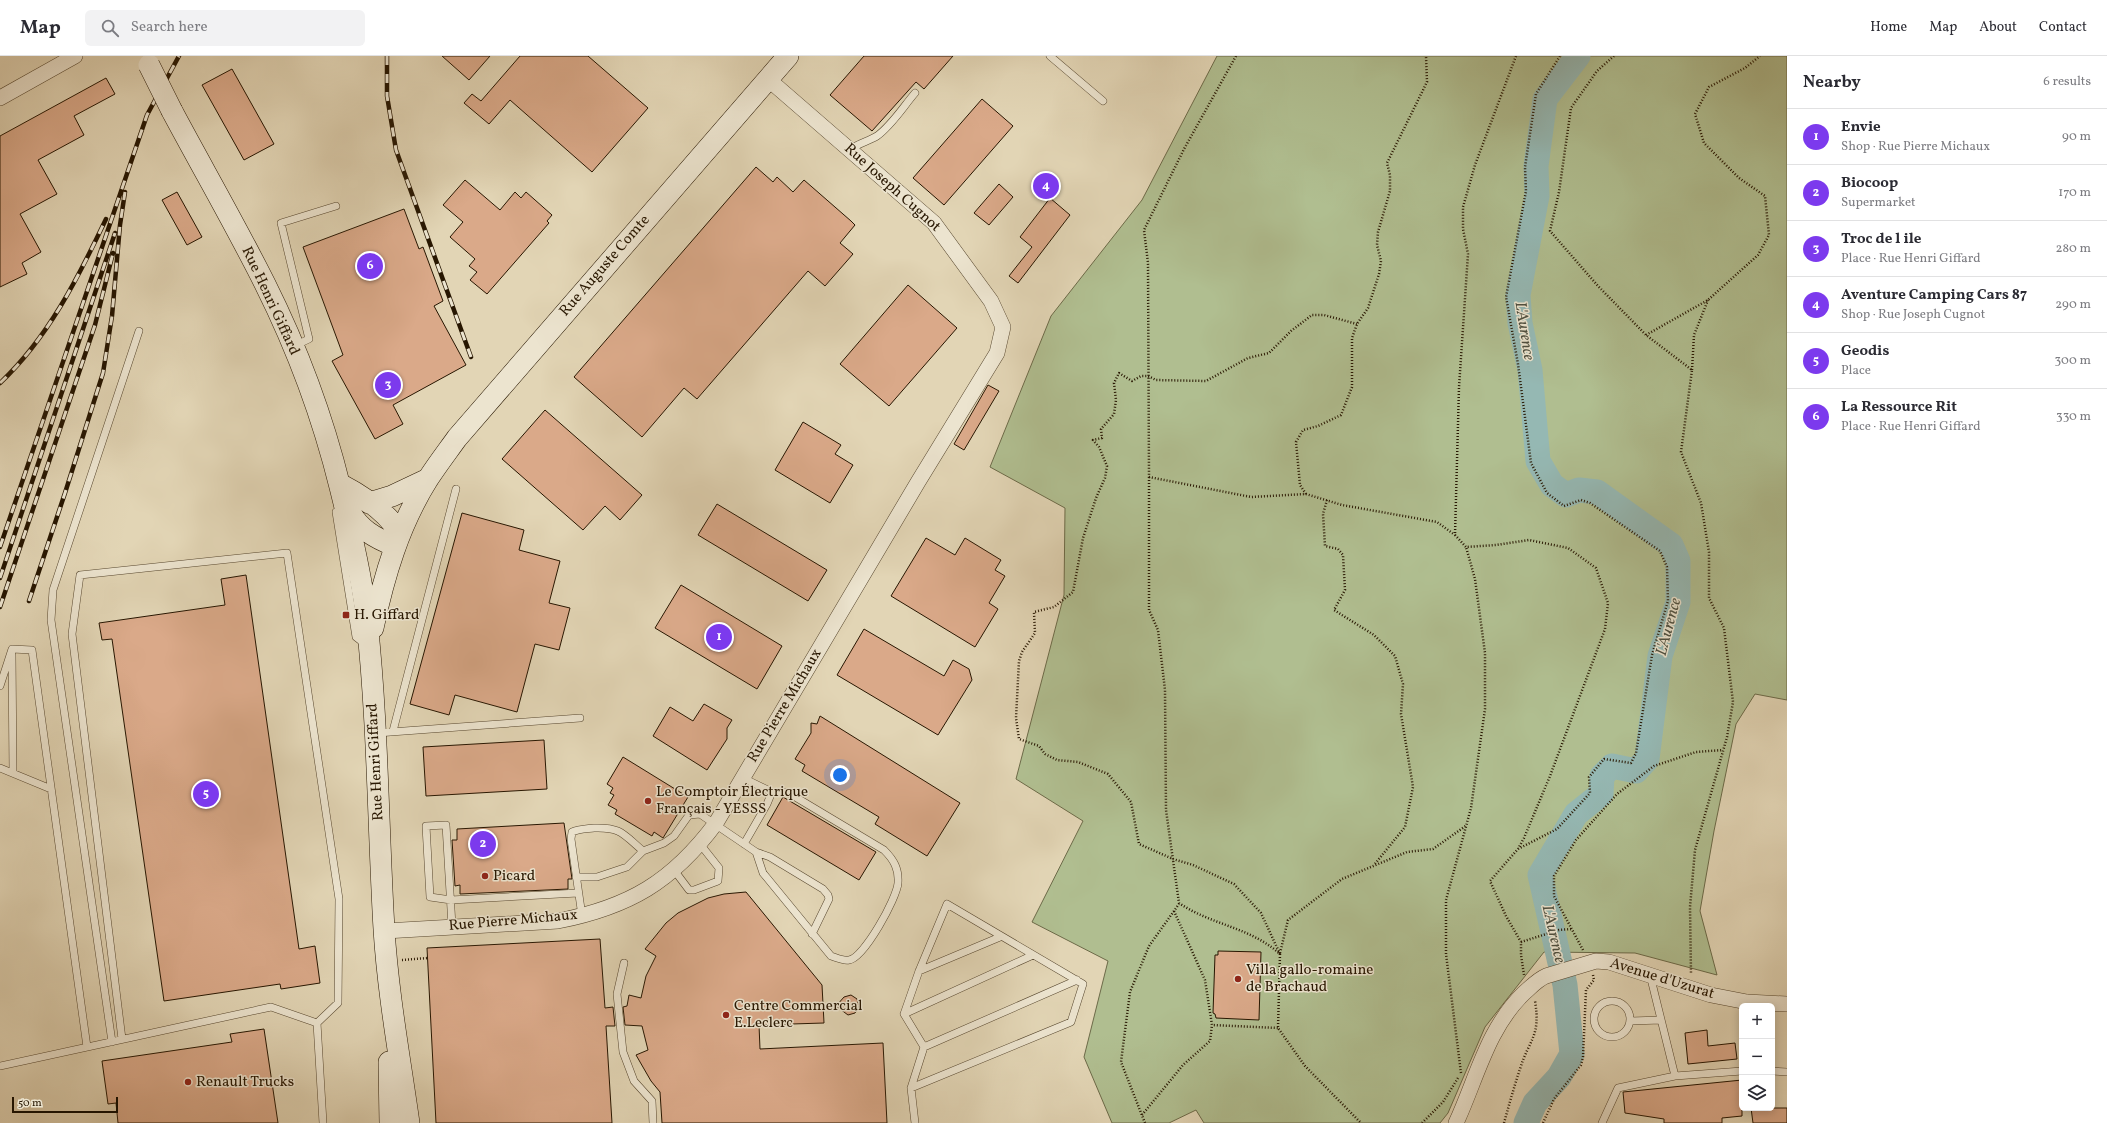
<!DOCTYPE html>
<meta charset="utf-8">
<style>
body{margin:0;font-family:Vollkorn,serif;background:#f2f2f3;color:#2b2b33}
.controls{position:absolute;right:12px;bottom:12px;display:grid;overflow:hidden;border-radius:6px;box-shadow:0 2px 10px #0003}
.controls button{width:36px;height:36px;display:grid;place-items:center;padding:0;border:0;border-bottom:1px solid #e1e1e2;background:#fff;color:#2b2b33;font:20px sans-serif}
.scale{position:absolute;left:12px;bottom:10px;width:106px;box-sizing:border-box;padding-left:4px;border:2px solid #271601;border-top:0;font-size:11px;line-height:14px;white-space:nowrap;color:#271601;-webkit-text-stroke:3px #ece4cf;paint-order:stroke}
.you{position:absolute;left:840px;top:719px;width:14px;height:14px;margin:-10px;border:3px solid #fff;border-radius:50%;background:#1a73e8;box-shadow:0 0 0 6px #1a73e833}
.badge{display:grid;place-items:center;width:26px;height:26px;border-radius:50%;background:#7c3aed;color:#fff;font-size:13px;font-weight:700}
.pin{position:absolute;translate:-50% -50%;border:2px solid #fff;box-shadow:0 1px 4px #0006}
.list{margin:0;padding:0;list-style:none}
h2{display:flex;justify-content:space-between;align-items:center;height:52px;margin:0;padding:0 16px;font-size:17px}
h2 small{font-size:13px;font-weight:400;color:#7c7c81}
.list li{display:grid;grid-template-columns:26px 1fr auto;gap:12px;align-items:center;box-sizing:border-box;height:56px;padding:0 16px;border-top:1px solid #e1e1e2}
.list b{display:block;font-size:15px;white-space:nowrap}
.list p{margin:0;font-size:13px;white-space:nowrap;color:#7c7c81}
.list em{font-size:13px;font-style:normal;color:#7c7c81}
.icon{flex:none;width:22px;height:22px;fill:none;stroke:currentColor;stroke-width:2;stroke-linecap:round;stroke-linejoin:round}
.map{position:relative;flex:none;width:1787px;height:1067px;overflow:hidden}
header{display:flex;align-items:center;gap:24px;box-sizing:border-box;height:56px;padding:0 20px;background:#fff;border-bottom:1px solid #e1e1e2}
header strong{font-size:19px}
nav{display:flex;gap:22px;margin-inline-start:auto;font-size:14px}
.search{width:280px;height:36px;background:#f2f2f3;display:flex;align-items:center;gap:10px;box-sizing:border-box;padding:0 14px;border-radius:6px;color:#7c7c81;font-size:15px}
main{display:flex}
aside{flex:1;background:#fff}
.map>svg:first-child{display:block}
</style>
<header>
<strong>Map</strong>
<div class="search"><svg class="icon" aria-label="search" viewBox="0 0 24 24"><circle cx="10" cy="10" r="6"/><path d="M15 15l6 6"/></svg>Search here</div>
<nav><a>Home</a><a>Map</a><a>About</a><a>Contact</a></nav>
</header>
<main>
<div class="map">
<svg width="1787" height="1067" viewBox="0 0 1787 1067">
<rect width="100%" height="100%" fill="#e2d5b5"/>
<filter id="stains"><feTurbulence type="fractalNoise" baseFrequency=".005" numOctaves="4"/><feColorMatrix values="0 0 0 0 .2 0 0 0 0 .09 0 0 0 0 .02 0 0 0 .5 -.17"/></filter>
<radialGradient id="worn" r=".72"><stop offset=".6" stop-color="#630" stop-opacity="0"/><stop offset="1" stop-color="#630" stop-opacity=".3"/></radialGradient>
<!-- green -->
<path fill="#b0be90" stroke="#6c6a48" d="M1217 0H1787V644L1755 638 1736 668 1714 775 1700 855 1717 919 1635 897 1544 896 1485 971 1448 1057 1440 1067H1204L1196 1054 1169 1067H1112L1084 1001 1108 905 1032 866 1083 765 1016 723 1064 539 1065 452 990 411 1051 260 1142 144Z"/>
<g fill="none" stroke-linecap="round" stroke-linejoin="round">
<!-- river -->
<path stroke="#95b8b3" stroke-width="25" d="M1526 1067 1535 1047 1559 1021 1572 998 1565 929 1540 819 1576 758 1601 738 1602 720 1612 710 1636 715 1647 703 1660 600 1678 546V505L1671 489 1597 436 1579 434 1566 439 1552 429 1538 405 1530 314 1520 267 1518 239 1537 140 1536 110 1545 43 1578 0"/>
</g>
<!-- building -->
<path fill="#daa989" stroke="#271601" d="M442 0H490L469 24Z
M520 0H588L648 52 592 116 510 44 489 68 464 47 472 38 481 45Z
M864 0H953L924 33 916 26 872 75 830 39Z
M232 13 274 88 244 104 202 29Z
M106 22 115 38 74 60 84 79 38 104 57 138 20 158 41 196 22 207 27 218 0 231V80Z
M982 43 1013 70 944 149 913 122Z
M756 111 773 126 777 121 793 136 804 124 851 165 855 169 840 187 853 198 825 230 808 215 697 343 684 332 642 381 574 321Z
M465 124 500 154 515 136 521 142 526 136 552 159 547 165 549 167 487 238 470 224 477 216 469 210 475 203 450 181 463 166 443 149Z
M999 128 1013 141 989 169 974 157Z
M177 136 202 181 187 189 162 144Z
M1050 142 1070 159 1018 227 1009 220 1032 191 1020 181Z
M404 153 419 193 423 191 443 245 434 250 466 309 393 349 403 368 375 383 332 305 343 299 303 191Z
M908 229 957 272 889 350 840 308Z
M988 329 999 335 964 394 954 388Z
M545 354 642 439 620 464 605 450 583 474 502 403Z
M803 366 841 389 835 398 853 409 830 447 775 414Z
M717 448 827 514 808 545 698 479Z
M462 457 524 474 519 494 560 505 549 547 570 552 559 594 535 588 517 656 455 639 449 659 410 648Z
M926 482 955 499 965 482 1001 504 995 514 1005 520 989 547 998 553 975 591 891 540Z
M246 519 299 893 315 890 320 927 281 933 280 928 164 945 112 583 102 584 99 567 225 549 221 523Z
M681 529 782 590 757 633 655 572Z
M864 573 944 620 953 604 969 613 972 624 938 679 837 619Z
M704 648 732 664 727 672V683L707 714 653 680 670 651 693 665Z
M820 660 960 747 927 800 875 768 879 761 802 715 805 709 795 703 811 677V667L817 668Z
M544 684 547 733 426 740 423 691Z
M623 701 688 741 663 782 654 776 652 780 615 758 617 754 608 749 614 739 610 737 613 732 607 728Z
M783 741 876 796 859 824 767 769Z
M564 767 572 823H568V833L460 838V829L455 830 452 784H457V773Z
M746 836 822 929 824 967 759 969 760 993 883 987 887 1067H662L660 1036 651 1025 636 999 648 994 642 970 625 969 623 951 627 950 629 939 641 942 646 920 656 900 645 893 666 867 678 857 708 842 724 838Z
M600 883 605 952 613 951 615 970H606L612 1067H436L427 892Z
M1218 895 1261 896 1259 964 1216 962 1215 958 1213 957 1215 899H1218Z
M851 939 857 943 859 950 855 957 848 959 836 950 844 941Z
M264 973 278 1067H118L116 1047 108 1048 102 1005 232 986 230 978Z
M1707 974 1708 990 1735 987 1737 1003 1688 1008 1685 977Z
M1742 1024V1060L1722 1062V1067H1664V1063L1625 1057 1623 1036Z
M1751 1052H1787V1067H1753Z"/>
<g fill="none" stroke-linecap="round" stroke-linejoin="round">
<!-- lane casing -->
<g stroke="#56462e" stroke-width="8">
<path id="lane" d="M1050 0 1103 45
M849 94C859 87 869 85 877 80 892 69 903 51 915 37
M294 290 309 283 281 167 336 150
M336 456 356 581 365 588
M12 599 13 717
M0 630 12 593 32 594 87 991
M393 675 456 433
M377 677 580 662
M0 712 51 733
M744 788 767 748 772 736
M756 796 770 801 823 833 828 839 829 843 812 878
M674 814 689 834H694L718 825 719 812 700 788
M576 821H597L627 811 643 795 664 787 674 780 689 759 700 758 756 796 763 817 831 900C837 902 843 905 849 904 864 902 897 842 898 827 899 813 894 804 884 794L787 736H772L743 722
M582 860 571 783 572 776C579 773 586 773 594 772 621 771 623 778 643 795
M452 870 446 769 426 770 430 841 451 844 578 837
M624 907 617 938 623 996 634 1025 652 1045 653 1067
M919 915 1000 881
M1652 919V927L1675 1020
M1594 963a18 18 0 1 1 36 0a18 18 0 1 1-36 0Z
M904 958 1033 899
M1631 965 1661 964
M122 983 72 578 80 519 287 497 339 843 338 947 317 967 323 1067
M112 986 51 564 53 534 139 275
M924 991 1077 924
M0 1010 271 951 317 967
M1772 1015 1787 1016
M911 1032 1071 966 1083 928 947 848 919 915 904 958 924 991 911 1032 915 1067
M1602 1067 1618 1032 1675 1020 1742 1015"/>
</g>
<!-- street casing -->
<g stroke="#56462e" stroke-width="16">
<path id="street" d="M0 42 75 0
M385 875 558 865C629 851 672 826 716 767L918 426 997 297 1003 271 991 245 934 167 768 23
M1456 1067C1477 1022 1487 973 1524 937 1531 931 1537 924 1546 920L1596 905 1609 906 1711 939 1747 946 1787 948"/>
</g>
<!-- secondary casing -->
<g stroke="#271601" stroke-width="22">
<path id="secondary" d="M172 55C203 113 236 170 265 228 297 292 323 362 340 431 351 475 362 521 367 566 378 668 378 771 384 873 388 938 400 1003 409 1067
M340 428C361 439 388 456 400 478
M369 447 392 440 428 423
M348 452C358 473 375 482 395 490
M373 572C384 520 399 469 428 423 437 409 447 396 457 382L788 0
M389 1006 390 1067"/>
</g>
<!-- path -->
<path stroke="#271601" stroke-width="2.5" stroke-dasharray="1 2" stroke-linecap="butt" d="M1236 0 1184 93 1144 174 1148 207 1149 421 1251 441 1306 438 1342 449 1437 466 1455 479
M1516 0 1475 109 1463 151V173L1468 198 1459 331 1455 479 1466 491 1496 489 1529 484 1568 492 1596 512 1608 547 1605 573 1550 720 1524 782 1518 793 1490 825 1506 860 1521 886V899L1524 919
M1614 0 1597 15 1571 52 1559 136 1550 175 1598 230 1646 279 1692 314 1681 396 1701 447 1709 496V542L1724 572 1733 646 1727 681 1695 794 1690 851 1691 918
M1646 279 1708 244 1758 199 1769 179 1765 140 1739 122 1704 87 1695 58 1709 31 1745 12 1760 0
M1692 314 1694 279 1708 244
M1149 421V554L1158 574 1165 634 1166 754 1179 847C1211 869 1250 871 1280 898L1278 972 1305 1010 1361 1067
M1306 438 1300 429 1296 386 1303 374 1318 370 1341 359 1352 331V282L1357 268 1368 252 1379 218 1381 205 1377 189 1378 176 1390 135V119L1387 107 1427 26 1426 0
M1327 444 1323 458 1325 490 1338 493 1343 499 1345 534 1334 554 1374 579 1395 600 1403 628 1401 658 1413 731 1405 771 1374 809
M1518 793 1557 773 1590 737 1589 721 1604 703 1631 707 1636 697 1652 599 1668 545 1667 511 1660 495 1590 447 1581 444 1564 450 1547 437 1531 407 1518 308 1506 241 1526 135 1525 111 1536 38 1560 0
M1174 855 1205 924 1212 969 1278 972
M1521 886 1559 874 1572 873
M1583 894 1554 840V820L1576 784 1617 738 1654 710 1696 696 1723 694
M1280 897 1288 864 1342 823 1407 796 1433 793 1467 769
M1280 898 1261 857 1234 828 1193 809 1173 803 1139 788 1131 746 1108 718 1078 706 1057 704 1045 698 1039 690 1019 683 1016 662 1019 605 1022 596 1035 577 1034 556 1054 551 1073 536 1083 482 1096 442 1105 422 1107 410 1099 391 1093 384 1102 382 1101 373 1114 358 1116 344 1114 327 1119 317 1132 325 1141 320H1148L1156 324 1206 325 1248 302 1269 297 1291 275 1312 259H1324L1357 268
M402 904 428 902
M1461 1017 1446 898V844L1471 752 1485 653V597L1475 523 1466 491
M1142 1059 1183 1009 1210 985 1212 969
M1145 1067 1121 1006 1130 936 1149 890 1179 848
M1422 1067 1443 1046 1458 1022
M1504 1067C1509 1049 1514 1031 1520 1013 1529 983 1541 981 1535 945
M1543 1067 1554 1043 1581 1009 1583 1001 1586 934 1594 924 1593 919"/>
<!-- lane -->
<use href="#lane" stroke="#ece4cf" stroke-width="7"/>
<!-- street -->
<use href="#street" stroke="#ece4cf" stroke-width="15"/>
<!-- secondary -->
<use href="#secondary" stroke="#ece4cf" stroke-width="21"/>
<!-- rail casing -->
<g stroke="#271601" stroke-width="4.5">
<path id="rail" d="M387 0V40L396 94 471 301
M0 327C48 282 78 222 106 163
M0 491 147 59 179 0
M0 522 115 177
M29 545 65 437 103 317 112 260 120 169 125 136
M0 551 95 269 113 197"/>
</g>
<!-- rail -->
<use href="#rail" stroke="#ece4cf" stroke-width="3" stroke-dasharray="9" stroke-linecap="butt"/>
<!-- secondary-bridge casing -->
<g stroke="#271601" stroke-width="22" stroke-linecap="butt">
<path id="secondary-bridge" d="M149 9 172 55"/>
</g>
<!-- secondary-bridge -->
<use href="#secondary-bridge" stroke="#ece4cf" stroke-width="21"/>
</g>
<!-- markers -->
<g fill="#8f2418" stroke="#ece4cf" stroke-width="1.5">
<rect x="342" y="555" width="8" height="8" rx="2"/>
<circle cx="648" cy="745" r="4"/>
<circle cx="485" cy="820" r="4"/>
<circle cx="1238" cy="923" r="4"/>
<circle cx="726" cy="959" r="4"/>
<circle cx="188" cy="1026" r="4"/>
</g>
<g text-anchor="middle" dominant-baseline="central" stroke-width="3" stroke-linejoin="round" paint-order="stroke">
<!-- street labels -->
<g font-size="15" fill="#271601" stroke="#ece4cf">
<text transform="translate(892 132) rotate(42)">Rue Joseph Cugnot</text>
<text transform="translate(605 210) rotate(-49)">Rue Auguste Comte</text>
<text transform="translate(270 245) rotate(65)">Rue Henri Giffard</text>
<text transform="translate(785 650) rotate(-59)">Rue Pierre Michaux</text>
<text transform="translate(376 706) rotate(-93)">Rue Henri Giffard</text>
<text transform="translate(513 865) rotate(-5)">Rue Pierre Michaux</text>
<text transform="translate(1662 923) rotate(17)">Avenue d'Uzurat</text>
</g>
<!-- poi labels -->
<g font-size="15" fill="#271601" stroke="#ece4cf" text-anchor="start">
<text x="354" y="559">H. Giffard</text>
<text x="656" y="736">Le Comptoir Électrique<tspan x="656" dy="17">Français - YESSS</tspan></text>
<text x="493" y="820">Picard</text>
<text x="1246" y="914">Villa gallo-romaine<tspan x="1246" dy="17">de Brachaud</tspan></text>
<text x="734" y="950">Centre Commercial<tspan x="734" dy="17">E.Leclerc</tspan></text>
<text x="196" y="1026">Renault Trucks</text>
</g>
<!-- water labels -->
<g font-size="16" font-style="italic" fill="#4e4f3f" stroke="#ece4cf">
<text transform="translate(1524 275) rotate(81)">L'Aurence</text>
<text transform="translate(1669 571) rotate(-75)">L'Aurence</text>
<text transform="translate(1553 878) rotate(77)">L'Aurence</text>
</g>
</g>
<rect width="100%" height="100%" filter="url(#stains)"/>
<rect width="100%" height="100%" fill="url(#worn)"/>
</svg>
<div class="controls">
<button>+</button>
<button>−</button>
<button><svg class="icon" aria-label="layers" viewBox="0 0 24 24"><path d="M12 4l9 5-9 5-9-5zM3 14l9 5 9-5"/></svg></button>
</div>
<div class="scale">50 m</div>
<div class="you"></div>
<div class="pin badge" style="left:719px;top:581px">1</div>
<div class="pin badge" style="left:483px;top:788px">2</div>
<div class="pin badge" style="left:388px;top:329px">3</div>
<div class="pin badge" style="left:1046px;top:130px">4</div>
<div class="pin badge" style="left:206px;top:738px">5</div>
<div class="pin badge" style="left:370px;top:210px">6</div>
</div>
<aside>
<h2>Nearby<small>6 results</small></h2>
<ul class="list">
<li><span class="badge">1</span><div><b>Envie</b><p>Shop · Rue Pierre Michaux</p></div><em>90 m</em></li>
<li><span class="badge">2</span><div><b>Biocoop</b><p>Supermarket</p></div><em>170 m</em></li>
<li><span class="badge">3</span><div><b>Troc de l ile</b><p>Place · Rue Henri Giffard</p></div><em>280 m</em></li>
<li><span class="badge">4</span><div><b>Aventure Camping Cars 87</b><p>Shop · Rue Joseph Cugnot</p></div><em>290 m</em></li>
<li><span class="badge">5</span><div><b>Geodis</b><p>Place</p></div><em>300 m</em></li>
<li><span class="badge">6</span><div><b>La Ressource Rit</b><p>Place · Rue Henri Giffard</p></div><em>330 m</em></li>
</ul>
</aside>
</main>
